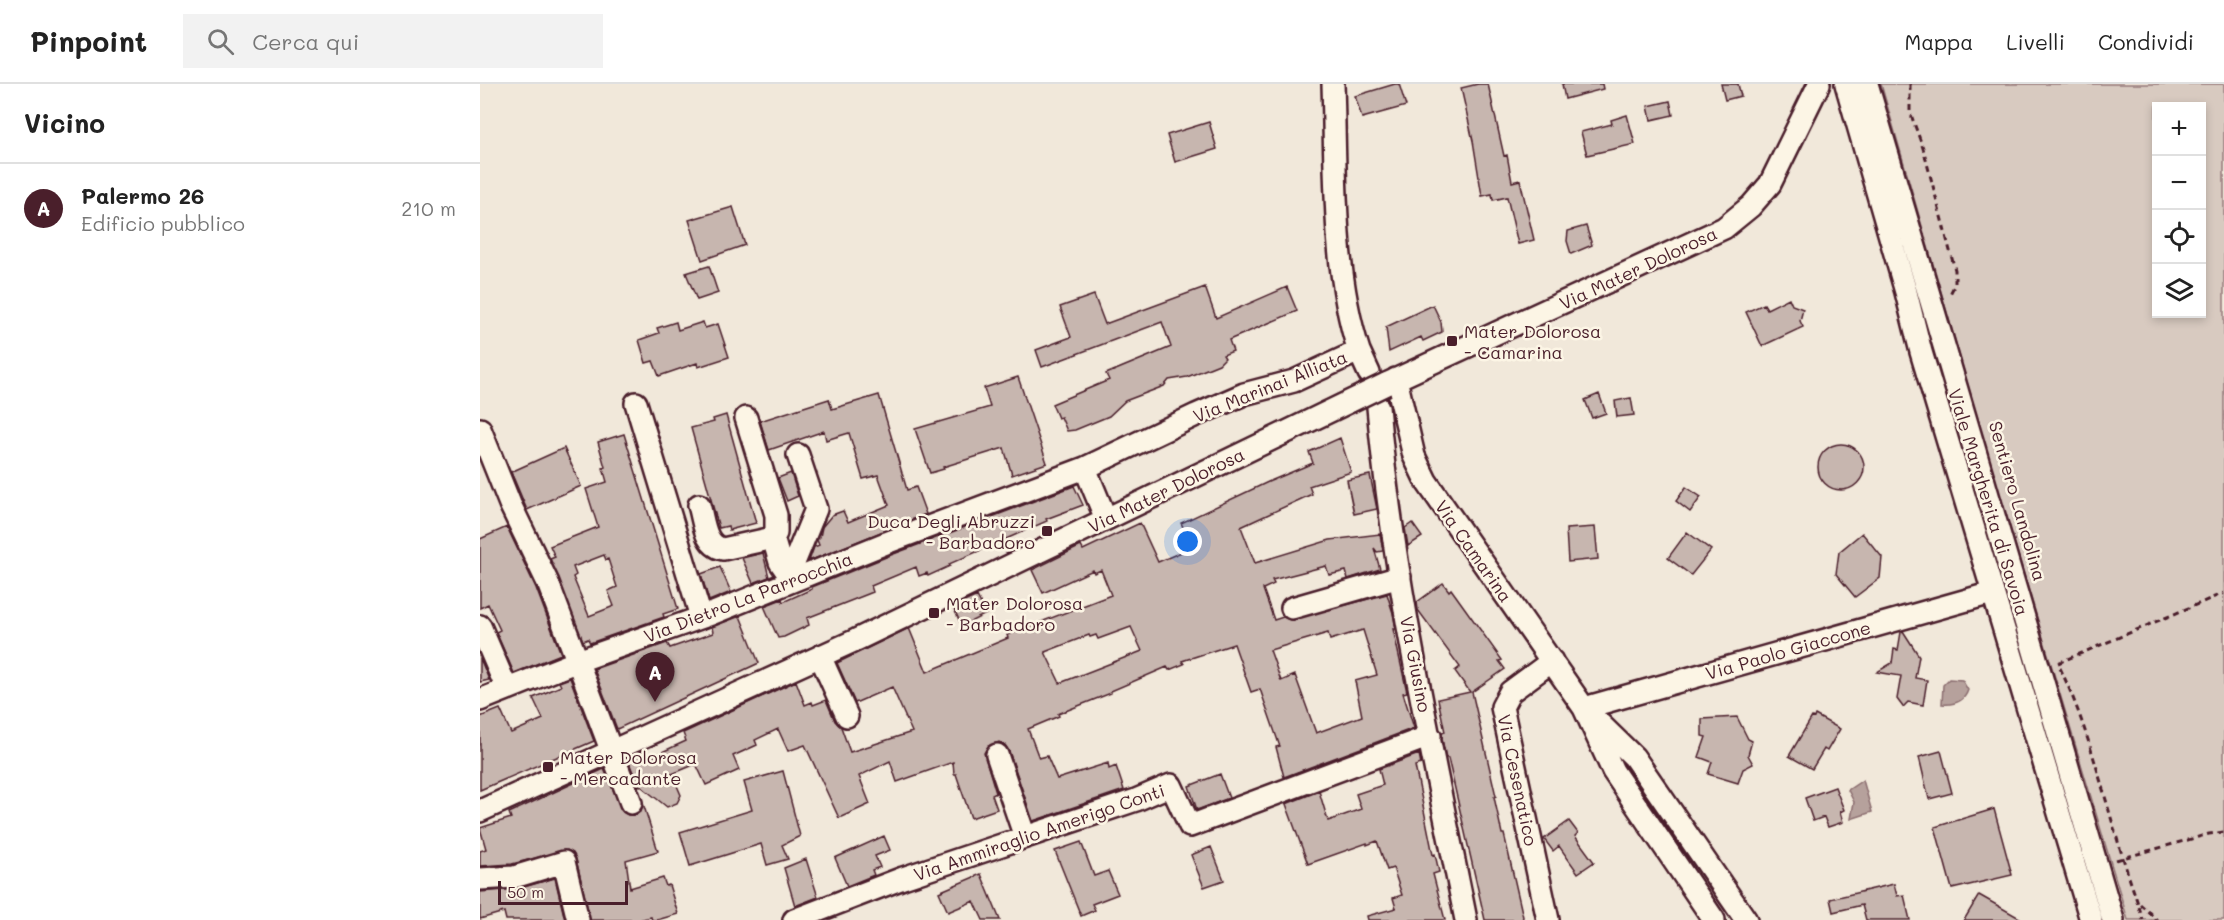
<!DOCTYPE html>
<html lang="it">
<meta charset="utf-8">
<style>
body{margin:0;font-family:Mali,sans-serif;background:#f2f2f2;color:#222}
.controls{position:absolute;right:18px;top:18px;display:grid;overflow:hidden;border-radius:0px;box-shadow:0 3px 9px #0003}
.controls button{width:54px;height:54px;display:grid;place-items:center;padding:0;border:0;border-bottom:2px solid #e0e0e0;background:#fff;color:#222;font:30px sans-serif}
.scale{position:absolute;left:18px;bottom:15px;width:130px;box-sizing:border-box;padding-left:6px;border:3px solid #4a1f2b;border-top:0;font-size:16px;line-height:21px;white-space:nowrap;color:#4a1f2b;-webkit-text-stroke:4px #fcf5e5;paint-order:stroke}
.you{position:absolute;left:708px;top:458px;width:21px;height:21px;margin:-15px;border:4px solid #fff;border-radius:50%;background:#1a73e8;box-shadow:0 0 0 9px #1a73e833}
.badge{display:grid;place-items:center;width:39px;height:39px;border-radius:50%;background:#4a1f2b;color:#fff;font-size:20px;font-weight:700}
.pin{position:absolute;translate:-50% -50px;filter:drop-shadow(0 2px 3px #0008)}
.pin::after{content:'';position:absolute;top:32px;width:21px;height:18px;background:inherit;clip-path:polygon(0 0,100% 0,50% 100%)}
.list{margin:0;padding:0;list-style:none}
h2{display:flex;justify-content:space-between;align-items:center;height:78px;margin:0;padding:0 24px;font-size:26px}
h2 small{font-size:20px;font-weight:400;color:#767676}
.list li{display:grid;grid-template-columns:39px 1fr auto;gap:18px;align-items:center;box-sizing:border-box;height:90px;padding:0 24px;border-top:2px solid #e0e0e0}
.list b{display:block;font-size:22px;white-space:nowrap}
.list p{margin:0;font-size:20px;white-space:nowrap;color:#767676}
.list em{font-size:20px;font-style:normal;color:#767676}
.icon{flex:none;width:33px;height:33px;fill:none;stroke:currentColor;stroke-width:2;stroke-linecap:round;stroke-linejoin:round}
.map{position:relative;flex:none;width:1744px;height:836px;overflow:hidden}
header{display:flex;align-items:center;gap:36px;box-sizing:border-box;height:84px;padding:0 30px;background:#fff;border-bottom:2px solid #e0e0e0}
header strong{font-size:28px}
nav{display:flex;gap:33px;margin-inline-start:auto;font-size:21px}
.search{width:420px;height:54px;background:#f2f2f2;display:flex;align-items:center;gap:15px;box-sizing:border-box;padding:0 21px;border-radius:0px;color:#767676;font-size:22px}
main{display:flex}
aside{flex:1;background:#fff}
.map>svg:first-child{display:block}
</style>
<header>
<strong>Pinpoint</strong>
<div class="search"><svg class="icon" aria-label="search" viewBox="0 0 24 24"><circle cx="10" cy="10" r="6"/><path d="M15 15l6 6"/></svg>Cerca qui</div>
<nav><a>Mappa</a><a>Livelli</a><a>Condividi</a></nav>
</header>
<main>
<aside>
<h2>Vicino<small></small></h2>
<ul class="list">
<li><span class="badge">A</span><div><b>Palermo 26</b><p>Edificio pubblico</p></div><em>210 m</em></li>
</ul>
</aside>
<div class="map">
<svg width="1744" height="836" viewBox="0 0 1744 836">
<rect width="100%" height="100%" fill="#f1e8da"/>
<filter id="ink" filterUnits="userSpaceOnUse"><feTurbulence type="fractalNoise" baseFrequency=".0167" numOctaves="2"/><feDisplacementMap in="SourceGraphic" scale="12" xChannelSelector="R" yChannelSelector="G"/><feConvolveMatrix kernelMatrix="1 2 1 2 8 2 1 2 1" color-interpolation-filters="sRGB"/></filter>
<g filter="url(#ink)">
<!-- green -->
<path fill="#d8cac0" stroke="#917476" stroke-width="1.5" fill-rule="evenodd" d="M1401 0H1744V836H1648L1509 374ZM1722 22V230H1676V22Z"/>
<!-- water -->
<path fill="#b6a19c" stroke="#8b6d6f" stroke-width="1.5" d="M1469 595 1482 596 1488 606C1484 618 1474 621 1462 620L1463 601Z
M1383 696 1392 728 1371 735 1374 718 1368 706Z"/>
<!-- building -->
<path fill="#c7b6af" stroke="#4a1f2b" stroke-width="1.5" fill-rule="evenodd" d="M915 0H919L926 22 882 34 875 12Z
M998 0H1008L1024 72 1027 71 1032 98 1040 96 1054 156 1038 160 1027 113 1013 116 1012 110 1002 112 993 57 981 4Z
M1082 0H1122L1123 5 1085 15Z
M1241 0H1258L1261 12 1245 16Z
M1190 17 1193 31 1171 36 1168 22Z
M1147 31 1155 60 1107 71 1101 48 1132 40 1131 36Z
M729 38 737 65 695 78 687 51Z
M253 123 265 161 222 176 209 136Z
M1106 142 1112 161 1091 170 1087 157 1088 147Z
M229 182 238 209 217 216 206 189Z
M725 203 736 234 807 203 817 227 749 256 753 267 743 271 745 274 739 280 707 293 689 296 684 302 645 317 629 332 595 346 587 347 581 333 578 334 572 320 629 296 626 290 691 263 682 238 562 283 556 266 591 253 580 223 614 211 625 240Z
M1309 214 1312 221 1323 225 1320 237 1323 243 1282 262 1266 228 1284 220 1287 225Z
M953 221 961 238 962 248 943 257 941 253 909 268 906 243Z
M196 238 198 246 223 238 225 244 238 240 249 273 218 283 217 279 179 292 173 277 166 279 159 256 179 249 177 244Z
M538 293 567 379 532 391 524 364 463 383 464 385 450 389 435 345 510 323 504 304Z
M1119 310 1126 329 1112 334 1105 316Z
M399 311 427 406 436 403 446 430 329 477 334 463 339 461 337 456 340 453 342 443 352 431 363 427 368 438 409 421 398 391 383 395 369 349 346 356 344 347 289 366 280 337 349 315 352 325Z
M1151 314 1154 331 1137 333 1135 317Z
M246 331 276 439 249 446 248 442 239 444 211 344 234 338 233 335Z
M144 350 198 525 183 530 184 533 110 559 108 555 103 557 70 475 75 473 70 462 118 443 106 405 127 398 123 384 125 383 118 358ZM124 471 126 476 128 475 137 503 128 507 134 522 109 532 93 493 96 491 93 483Z
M860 354 871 388 829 402 832 410 761 443 775 479 850 456 900 450 903 467 897 468 894 464 900 485 868 495 866 487 849 491 846 482 792 496 794 500 783 505 794 536 803 533 810 536 907 510 913 529 916 545H913L927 608 923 609 934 644 804 693 796 663 800 662 799 660 780 605 771 608 754 560 702 577 704 580 689 586 687 583 631 607V609L578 630 579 632 548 645 559 674 567 672 577 695 628 679 629 685 636 682 644 706 553 737 529 667 525 661 519 658 508 662 504 669 516 709 512 711 517 725 491 734 476 690H474L473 678 417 698 410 677 379 692 390 720 359 734 325 661 308 667 298 645 275 656 277 661 253 672 259 686 226 701 216 680 192 690 201 711 197 719 187 723 157 699 159 703 148 676 162 669 165 676 182 668 206 657 203 649 316 597 325 621 332 618 333 621 346 616 355 637 361 643 370 668 432 648 412 603 375 619 357 579 429 544 447 588 528 554 527 551 631 511 621 486 614 489 613 486 563 509 552 486 601 462 603 466 660 439 678 478 713 463 701 439 788 398 833 379 829 368ZM651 543 662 567 580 599 565 568 609 551 610 553 616 551 618 555ZM883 546 897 591 875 597 882 632 836 649 815 591 801 597 790 566 848 549 850 556Z
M1338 383a23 23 0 1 1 46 0a23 23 0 1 1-46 0Z
M84 364 101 402 47 426 31 388Z
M311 389 318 412 307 417 298 394Z
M890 391 897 425 874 430 867 396Z
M594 402 603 421 566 435 567 437 469 480 470 482 448 492 447 489 439 492 436 483 391 502 393 508 327 534 329 541 304 553 298 554 284 522 302 515 303 518 332 505V503L411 471Z
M1206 403 1221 413 1210 428 1196 417Z
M932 439 942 453 928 462 925 444Z
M27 443 56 504 81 570 34 589 16 548 20 546 8 520 0 524V455Z
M1115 443 1118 475 1088 478 1086 445Z
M1207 448 1231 466 1211 491 1188 474Z
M1382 449 1402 473 1400 494 1375 513 1356 490 1359 468Z
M283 469 289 493 273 499 262 474Z
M240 483 251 508 229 517 221 490Z
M963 499 969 507 971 505 1022 576 1019 577 1025 585 992 608 1016 712 1014 713 1022 750H1024L1043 833 1042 836H1005L968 674H966L962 655V649L965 648 958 615 990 608 975 587 980 583 938 526 937 518Z
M497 512 506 530 482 542 473 523Z
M260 532 279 579 137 645 114 585 187 559 190 564 233 549 232 543Z
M1423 547 1439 572 1435 594 1447 596 1443 621 1428 618 1423 623 1417 615 1421 592 1397 588 1412 579 1414 565 1418 566 1421 548Z
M0 574 9 596 0 598Z
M90 594 114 657 0 706V633L20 625 31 649 63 635 53 614 81 602 79 598Z
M1335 631 1360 645 1347 667 1344 665 1332 685 1309 672 1332 633 1334 634Z
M1257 633 1268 655 1272 657 1268 671 1273 680 1263 685 1258 699 1228 690 1232 678 1219 673 1226 653 1222 652V635Z
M1461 667 1472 709 1449 715 1439 673Z
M939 670 941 680 935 682 953 771 955 770 959 788 953 790 965 836H888L887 832 916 824 913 814 922 811 913 784 907 786 897 757 887 761V759L828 780 806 720 839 707 848 737 881 725 876 710 903 701 899 685Z
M124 685 143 728 148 731H156L161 727 163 719 178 767 146 776 150 804 183 794 186 802 189 801 198 830 177 836H172L171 833 159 836H110L96 775 93 769 87 766 32 780 0 782V767L6 765 0 744 31 734 29 729Z
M303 687 320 752 302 761 308 775 287 781 281 760 210 782 200 748 272 726 264 698Z
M740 690 749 714 717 726 709 702Z
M1355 703 1364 726 1360 728 1363 738 1348 743 1344 733 1333 737 1325 714Z
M1514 725 1532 791 1472 805 1455 743Z
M1089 737 1098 749 1095 752 1114 778 1098 789 1079 762 1073 767 1064 755Z
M404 752 410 766 395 772 400 783 392 786 394 791 367 802 355 774Z
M601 758 614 792 628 787 638 810 612 820 615 826 601 832 575 767Z
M731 763 744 796 724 803 711 771Z
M326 775 338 813 315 822 304 784Z
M501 790 520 836H503L494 817 468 828 459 808Z
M75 794 85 836H26L24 828 0 835V808L37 805Z
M1414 800 1417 812 1424 811 1430 836H1386L1382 821 1353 828 1350 815Z
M1499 811 1543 836H1484Z"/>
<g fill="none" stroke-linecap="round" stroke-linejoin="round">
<!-- minor casing -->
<g stroke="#4a1f2b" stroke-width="26">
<path id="minor" d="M1366 0 1426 208 1441 268 1611 836
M1387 0 1633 836
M879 267 889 289
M916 295 934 372 946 397 1104 624 1133 687 1234 836
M906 300 1244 144 1271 122 1290 100 1339 0
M156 319 221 533
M898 323C913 496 952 666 986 836
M266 334 296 431V449L293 454 300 478 309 491
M0 345 30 420 68 499 151 719
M219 421C224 437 224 461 243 465L293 454
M626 435 605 384 716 331 764 310 814 297 879 267C852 186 856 85 853 0
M310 498 309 491 336 425 318 371
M812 524 920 493
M0 542 27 605
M340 572 367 632
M0 616 98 577 231 530 406 459 605 384
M1104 624 1512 509
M1115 635 1154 673 1266 836
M517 671 545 753
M0 727 376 556 672 413
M0 795 34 793 84 778 98 836
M314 836 423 794 656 716 691 701 710 742 950 652
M1068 836 1022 623 1030 608 1072 577"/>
</g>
<!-- path -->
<path stroke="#4a1f2b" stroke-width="3" stroke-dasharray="6 4.5" stroke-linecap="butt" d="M1430 0V28L1443 64 1475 186V200L1469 212
M1578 579 1744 509
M1580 584C1609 645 1623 710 1643 774 1649 795 1657 815 1663 836
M1636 776 1729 750 1744 748
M1660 820 1677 836"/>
<!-- minor -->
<use href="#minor" stroke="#fcf5e5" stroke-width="21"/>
<!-- minor-bridge casing -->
<g stroke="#4a1f2b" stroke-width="26" stroke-linecap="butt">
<path id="minor-bridge" d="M672 413 906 300"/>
</g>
<!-- minor-bridge -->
<use href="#minor-bridge" stroke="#fcf5e5" stroke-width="21"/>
</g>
</g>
<!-- markers -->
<g fill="#4a1f2b" stroke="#fcf5e5" stroke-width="2">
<rect x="966" y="251" width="12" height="12" rx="3"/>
<rect x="561" y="441" width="12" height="12" rx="3"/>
<rect x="448" y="523" width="12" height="12" rx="3"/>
<rect x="62" y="677" width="12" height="12" rx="3"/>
</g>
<g text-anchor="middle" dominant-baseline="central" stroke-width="5" stroke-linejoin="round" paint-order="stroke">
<!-- street labels -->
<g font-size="18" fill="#4a1f2b" stroke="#fcf5e5">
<text transform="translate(1158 184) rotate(-25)">Via Mater Dolorosa</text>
<text transform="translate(790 302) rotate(-22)">Via Marinai Alliata</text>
<text transform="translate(686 406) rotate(-26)">Via Mater Dolorosa</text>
<text transform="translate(1538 417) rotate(74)">Sentiero Landolina</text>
<text transform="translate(1509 418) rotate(73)">Viale Margherita di Savoia</text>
<text transform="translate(994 467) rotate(55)">Via Camarina</text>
<text transform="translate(268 513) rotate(-21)">Via Dietro La Parrocchia</text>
<text transform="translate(1308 566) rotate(-16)">Via Paolo Giaccone</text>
<text transform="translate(936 580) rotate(79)">Via Giusino</text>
<text transform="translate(1038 696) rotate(78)">Via Cesenatico</text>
<text transform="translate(559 748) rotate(-19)">Via Ammiraglio Amerigo Conti</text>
</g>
<!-- poi labels -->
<g font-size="18" fill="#4a1f2b" stroke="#fcf5e5" text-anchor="start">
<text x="984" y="247">Mater Dolorosa<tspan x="984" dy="21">- Camarina</tspan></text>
<text x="555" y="437" text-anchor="end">Duca Degli Abruzzi<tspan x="555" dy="21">- Barbadoro</tspan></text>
<text x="466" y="519">Mater Dolorosa<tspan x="466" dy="21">- Barbadoro</tspan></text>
<text x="80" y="673">Mater Dolorosa<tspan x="80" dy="21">- Mercadante</tspan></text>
</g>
</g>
</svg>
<div class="controls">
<button>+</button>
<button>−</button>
<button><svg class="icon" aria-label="locate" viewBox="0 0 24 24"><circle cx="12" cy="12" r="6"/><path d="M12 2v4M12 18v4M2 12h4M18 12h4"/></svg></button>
<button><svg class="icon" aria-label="layers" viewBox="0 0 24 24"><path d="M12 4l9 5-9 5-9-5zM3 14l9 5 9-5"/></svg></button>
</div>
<div class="scale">50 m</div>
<div class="you"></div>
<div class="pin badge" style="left:175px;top:618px">A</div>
</div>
</main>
